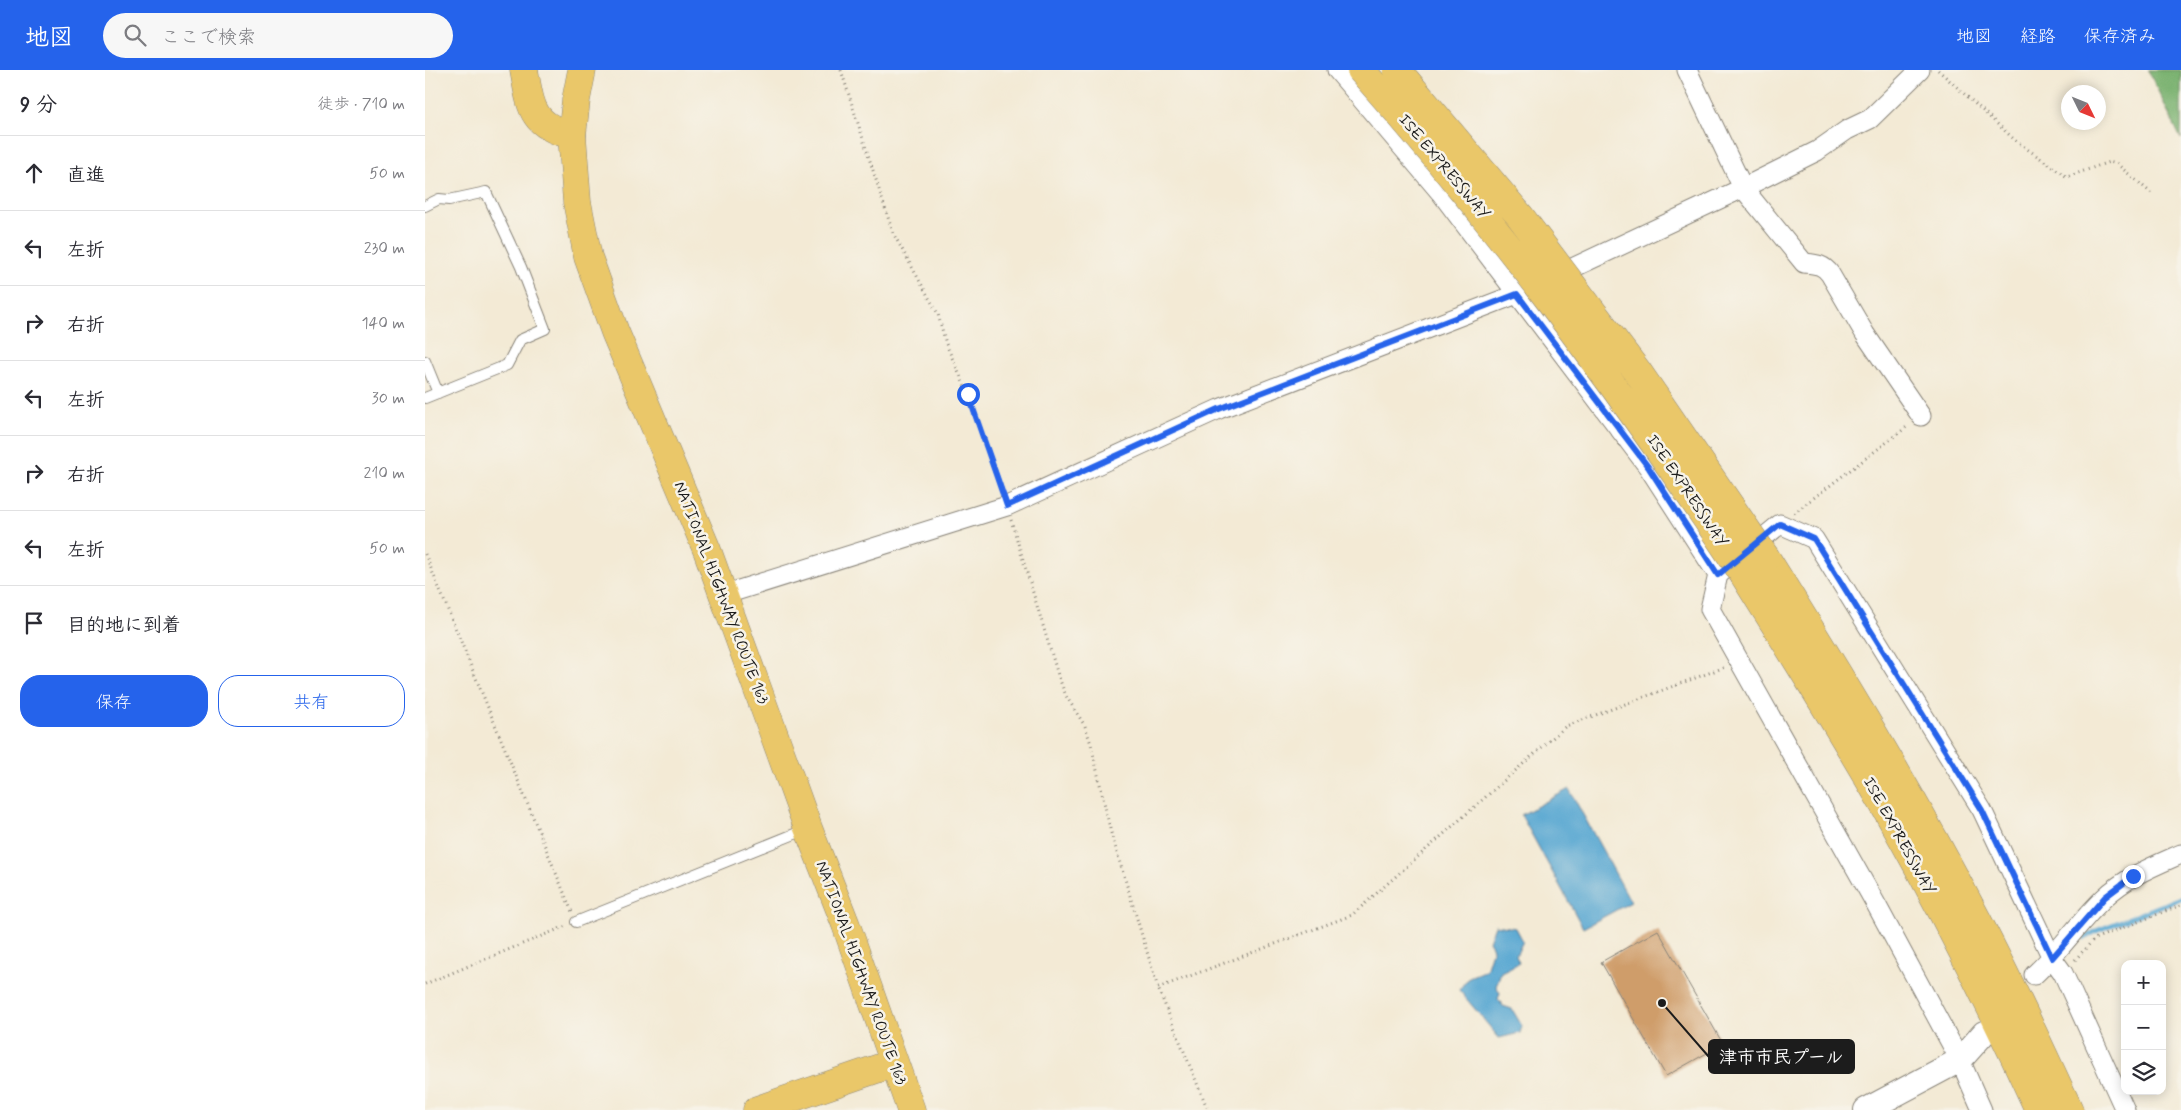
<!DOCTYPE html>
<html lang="ja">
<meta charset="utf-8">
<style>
body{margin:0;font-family:Mynerve,"Klee One",sans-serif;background:#f7f7f7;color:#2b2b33}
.controls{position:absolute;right:15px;bottom:15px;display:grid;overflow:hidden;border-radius:10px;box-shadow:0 2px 12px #0003}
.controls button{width:45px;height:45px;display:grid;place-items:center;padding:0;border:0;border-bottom:1px solid #e1e1e2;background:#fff;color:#2b2b33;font:25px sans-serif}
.compass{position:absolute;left:1636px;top:15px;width:45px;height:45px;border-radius:50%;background:#fff;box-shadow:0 2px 12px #0003;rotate:133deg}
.stop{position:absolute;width:15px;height:15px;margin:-11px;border:4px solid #2563eb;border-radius:50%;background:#fff}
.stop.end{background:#2563eb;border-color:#fff;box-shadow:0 1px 5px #0008}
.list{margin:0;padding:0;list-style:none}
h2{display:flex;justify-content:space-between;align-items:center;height:65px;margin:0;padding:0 20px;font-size:21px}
h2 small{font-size:16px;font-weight:400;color:#7c7c81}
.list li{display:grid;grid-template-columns:32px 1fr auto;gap:15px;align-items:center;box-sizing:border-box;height:75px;padding:0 20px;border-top:1px solid #e1e1e2}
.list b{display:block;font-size:19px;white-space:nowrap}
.list em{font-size:16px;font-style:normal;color:#7c7c81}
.actions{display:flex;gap:10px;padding:15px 20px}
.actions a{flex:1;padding:11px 0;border:1px solid #2563eb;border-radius:20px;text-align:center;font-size:18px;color:#2563eb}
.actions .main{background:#2563eb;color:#fff}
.icon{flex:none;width:28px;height:28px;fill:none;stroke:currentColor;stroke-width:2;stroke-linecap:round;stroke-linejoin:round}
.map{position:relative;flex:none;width:1756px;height:1040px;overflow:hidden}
header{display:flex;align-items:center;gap:30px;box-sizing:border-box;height:70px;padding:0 25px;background:#2563eb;color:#fff}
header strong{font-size:24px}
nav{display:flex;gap:28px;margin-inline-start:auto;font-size:18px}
.search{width:350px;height:45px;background:#f7f7f7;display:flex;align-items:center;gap:12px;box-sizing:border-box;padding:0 18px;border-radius:28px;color:#7c7c81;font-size:19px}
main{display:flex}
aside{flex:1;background:#fff}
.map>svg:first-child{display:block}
</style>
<header>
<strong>地図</strong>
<div class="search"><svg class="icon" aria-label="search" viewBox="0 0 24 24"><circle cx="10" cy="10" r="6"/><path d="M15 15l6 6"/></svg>ここで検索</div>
<nav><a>地図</a><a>経路</a><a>保存済み</a></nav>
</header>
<main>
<aside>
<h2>9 分<small>徒歩 · 710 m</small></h2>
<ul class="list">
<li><svg class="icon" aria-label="ahead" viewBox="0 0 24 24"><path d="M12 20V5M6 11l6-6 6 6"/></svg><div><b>直進</b></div><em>50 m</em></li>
<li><svg class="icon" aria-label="left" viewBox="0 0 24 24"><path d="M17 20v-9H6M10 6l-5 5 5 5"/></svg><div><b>左折</b></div><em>230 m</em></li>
<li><svg class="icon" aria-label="right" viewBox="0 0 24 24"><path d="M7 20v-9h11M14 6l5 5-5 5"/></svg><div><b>右折</b></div><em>140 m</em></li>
<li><svg class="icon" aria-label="left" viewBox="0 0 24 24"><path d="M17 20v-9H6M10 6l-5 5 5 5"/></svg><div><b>左折</b></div><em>30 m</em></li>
<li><svg class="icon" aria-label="right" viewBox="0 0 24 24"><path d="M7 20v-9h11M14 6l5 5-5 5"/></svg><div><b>右折</b></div><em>210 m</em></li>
<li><svg class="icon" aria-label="left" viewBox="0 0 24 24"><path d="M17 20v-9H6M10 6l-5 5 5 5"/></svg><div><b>左折</b></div><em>50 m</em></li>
<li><svg class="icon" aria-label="arrive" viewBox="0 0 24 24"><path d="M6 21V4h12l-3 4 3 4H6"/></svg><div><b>目的地に到着</b></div></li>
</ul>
<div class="actions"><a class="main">保存</a><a>共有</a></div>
</aside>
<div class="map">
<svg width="1756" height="1040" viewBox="0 0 1756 1040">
<rect width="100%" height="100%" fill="#f7f3e8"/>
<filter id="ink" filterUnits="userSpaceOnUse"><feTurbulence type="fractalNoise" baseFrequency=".02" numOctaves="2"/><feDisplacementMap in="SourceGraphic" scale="10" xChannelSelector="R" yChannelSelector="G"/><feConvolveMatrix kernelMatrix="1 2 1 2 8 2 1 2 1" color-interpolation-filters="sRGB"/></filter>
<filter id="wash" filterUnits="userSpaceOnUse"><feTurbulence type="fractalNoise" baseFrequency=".0096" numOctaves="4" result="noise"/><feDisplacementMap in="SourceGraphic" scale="20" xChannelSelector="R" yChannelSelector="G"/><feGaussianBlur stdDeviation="1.12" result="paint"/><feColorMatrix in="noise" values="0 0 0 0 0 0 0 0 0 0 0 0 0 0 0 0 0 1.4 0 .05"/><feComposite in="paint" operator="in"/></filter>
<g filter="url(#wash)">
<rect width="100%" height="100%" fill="#f3ead5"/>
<!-- forest -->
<path fill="#77b06d" stroke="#4a6644" d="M1723 0H1756V69Z"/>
<!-- water -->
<path fill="#59a7d2" stroke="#3a6277" d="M1144 719 1206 832 1158 858 1096 745Z
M1070 855 1091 858 1098 871 1091 886 1094 893 1076 902 1071 916 1075 923 1073 929 1078 936 1087 939 1097 956 1095 963 1074 968 1034 920 1044 907 1061 900 1068 878 1064 871Z"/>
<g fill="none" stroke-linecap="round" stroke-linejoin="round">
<!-- stream -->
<path stroke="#59a7d2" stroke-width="5" d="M1660 868 1671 861 1756 828"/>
</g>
<g id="blocks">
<!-- building -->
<path fill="#cf9d6b" d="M1233 860 1298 974 1241 1006 1176 892Z"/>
</g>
</g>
<g filter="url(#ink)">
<use href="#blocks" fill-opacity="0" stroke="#888378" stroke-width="1"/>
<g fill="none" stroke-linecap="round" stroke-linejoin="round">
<!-- service casing -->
<g stroke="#888378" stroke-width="12">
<path id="service" d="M0 136 14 129 24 130 61 122 96 197 120 259 95 270 82 295 0 328
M0 291 13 323
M151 852 382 759"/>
</g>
<!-- minor casing -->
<g stroke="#888378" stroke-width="21">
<path id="minor" d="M912 0 1016 123 1224 398 1293 505
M1262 0 1318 118 1379 193C1390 194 1398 194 1405 204L1440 264 1496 346
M298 525 582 436 794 339 1092 224 1318 118 1392 81 1422 60 1445 49 1495 0
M1609 905C1635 881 1654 852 1679 828 1701 807 1729 796 1756 784
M1557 1040 1535 990 1452 836 1285 539 1293 505 1355 454 1389 469 1557 740 1627 888 1638 903 1700 1040"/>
</g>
<!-- tertiary casing -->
<g stroke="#888378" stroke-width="26">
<path id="tertiary" d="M1441 1040 1535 990 1559 963"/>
</g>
<!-- primary casing -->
<g stroke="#888378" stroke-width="29">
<path id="primary" d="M99 0C106 37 106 56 147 65"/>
</g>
<!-- trunk casing -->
<g stroke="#888378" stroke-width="29">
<path id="trunk" d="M157 0 151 30 147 65 152 132 163 187 190 262 282 480 383 758 421 855 486 1040
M332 1040 469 993"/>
</g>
<!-- motorway casing -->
<g stroke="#888378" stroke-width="29">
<path id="motorway" d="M1341 488C1413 603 1484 719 1547 840 1582 905 1613 973 1644 1040
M1319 505C1368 584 1418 663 1464 744 1518 840 1568 939 1614 1040"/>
</g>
<!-- path -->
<path stroke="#888378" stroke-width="3" stroke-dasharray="1 4" stroke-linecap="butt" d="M416 0 468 163 513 244 521 274 543 324 577 421
M1513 0 1591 71 1642 107 1684 92 1692 94 1726 123
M1369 443 1483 356
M586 450 633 605 641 626 660 656 666 674 686 763 733 918 783 1040
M0 484 147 842
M1650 890 1669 869 1756 835
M0 914 141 856
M733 918 927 845 1141 656 1300 597"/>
<!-- service -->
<use href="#service" stroke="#fff" stroke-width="10"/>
<!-- minor -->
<use href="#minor" stroke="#fff" stroke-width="19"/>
<!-- tertiary -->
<use href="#tertiary" stroke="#fff" stroke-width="24"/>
<!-- primary -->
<use href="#primary" stroke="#eac769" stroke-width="28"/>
<!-- trunk -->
<use href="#trunk" stroke="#eac769" stroke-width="28"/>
<!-- motorway -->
<use href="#motorway" stroke="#eac769" stroke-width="28"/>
<!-- motorway-bridge casing -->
<g stroke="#888378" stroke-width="29" stroke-linecap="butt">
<path id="motorway-bridge" d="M936 0C1076 158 1202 328 1319 505
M972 0 1095 146 1213 302 1341 488"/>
</g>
<!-- motorway-bridge -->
<use href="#motorway-bridge" stroke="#eac769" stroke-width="28"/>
</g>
</g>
<g fill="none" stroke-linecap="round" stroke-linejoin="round" filter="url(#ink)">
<!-- route -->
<path stroke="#2563eb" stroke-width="6" d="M543 324 582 436 794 339 1092 224 1224 398 1293 505 1355 454 1389 469 1557 740 1627 888 1680 827 1708 806"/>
</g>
<g text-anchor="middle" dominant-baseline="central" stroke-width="5" stroke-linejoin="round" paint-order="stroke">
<!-- street labels -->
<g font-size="16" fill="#1c1c1c" stroke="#f7f3e8">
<text transform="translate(1019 97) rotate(50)">ISE EXPRESSWAY</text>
<text transform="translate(1262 421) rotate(56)">ISE EXPRESSWAY</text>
<text transform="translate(296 523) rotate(69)">NATIONAL HIGHWAY ROUTE 163</text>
<text transform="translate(1474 766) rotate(61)">ISE EXPRESSWAY</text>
<text transform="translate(436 903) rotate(70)">NATIONAL HIGHWAY ROUTE 163</text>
</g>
</g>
<!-- callouts -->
<path fill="none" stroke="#1c1c1c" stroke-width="2" d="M1237 933L1284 987"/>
<circle fill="#1c1c1c" stroke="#f7f3e8" stroke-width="2" cx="1237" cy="933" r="5"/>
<rect fill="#1c1c1c" stroke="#1c1c1c" stroke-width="2" x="1284" y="970" width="145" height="33" rx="5"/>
<g font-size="18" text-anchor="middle" font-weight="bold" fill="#fff">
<text x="1356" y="993">津市市民プール</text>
</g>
</svg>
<div class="controls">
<button>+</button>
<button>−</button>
<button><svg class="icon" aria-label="layers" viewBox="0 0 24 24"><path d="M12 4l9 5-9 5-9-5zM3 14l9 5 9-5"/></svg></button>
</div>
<svg class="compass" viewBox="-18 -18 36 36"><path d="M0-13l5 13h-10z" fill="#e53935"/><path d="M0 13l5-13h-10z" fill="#7c7c81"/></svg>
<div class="stop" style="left:543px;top:324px"></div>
<div class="stop end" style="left:1708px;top:806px"></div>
</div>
</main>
